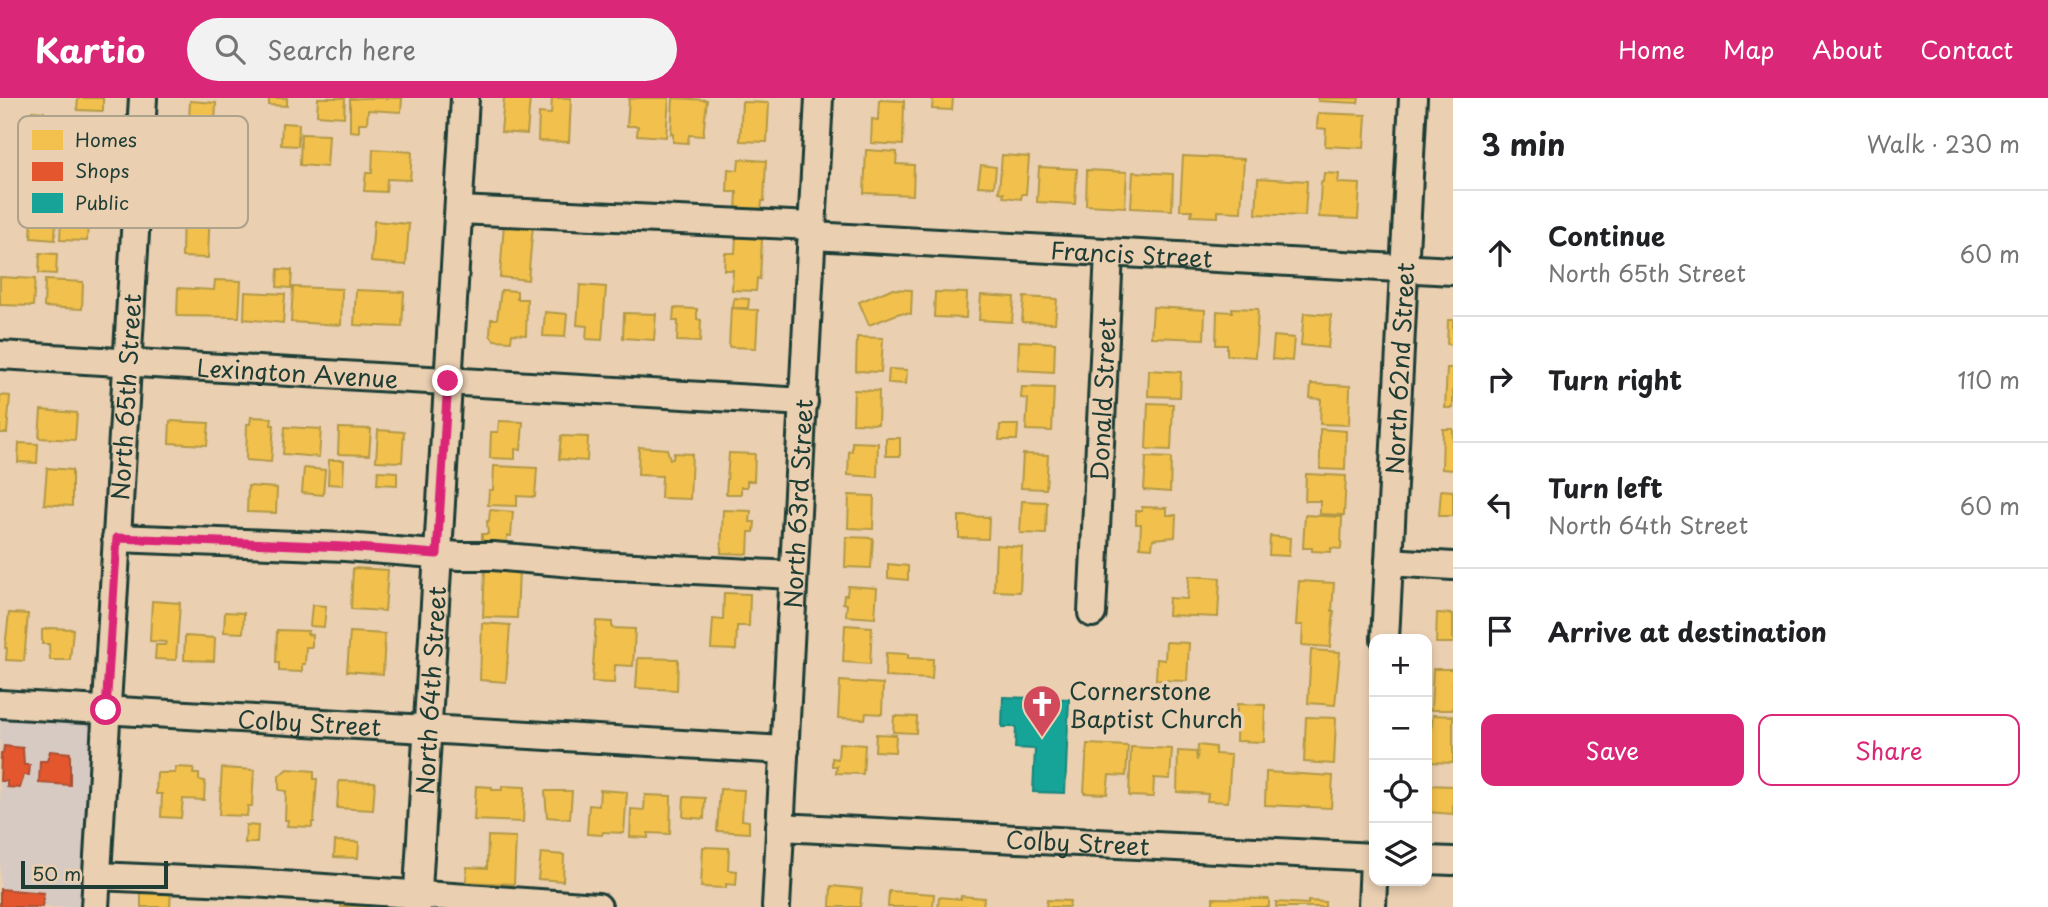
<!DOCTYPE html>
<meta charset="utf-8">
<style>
body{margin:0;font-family:"Playpen Sans",sans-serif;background:#f2f2f2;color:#202124}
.controls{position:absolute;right:21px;bottom:21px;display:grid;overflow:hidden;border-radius:14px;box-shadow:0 4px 10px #0003}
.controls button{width:63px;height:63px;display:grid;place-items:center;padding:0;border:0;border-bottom:2px solid #e0e0e0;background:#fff;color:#202124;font:35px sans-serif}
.scale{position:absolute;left:21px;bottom:18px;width:147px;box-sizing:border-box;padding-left:7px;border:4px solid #1f3d34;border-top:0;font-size:19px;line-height:24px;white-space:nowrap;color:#1f3d34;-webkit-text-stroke:5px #eacfb1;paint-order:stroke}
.stop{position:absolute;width:21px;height:21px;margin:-16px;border:5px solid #db2777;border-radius:50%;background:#fff}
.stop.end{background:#db2777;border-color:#fff;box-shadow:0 2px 7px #0008}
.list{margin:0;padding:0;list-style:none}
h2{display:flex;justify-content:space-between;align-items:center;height:91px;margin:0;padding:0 28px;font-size:30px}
h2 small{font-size:23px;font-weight:400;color:#757577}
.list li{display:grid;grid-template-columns:46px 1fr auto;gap:21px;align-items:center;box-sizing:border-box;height:126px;padding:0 28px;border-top:2px solid #e0e0e0}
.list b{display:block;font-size:26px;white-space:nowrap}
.list p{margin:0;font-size:23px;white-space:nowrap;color:#757577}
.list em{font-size:23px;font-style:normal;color:#757577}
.actions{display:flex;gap:14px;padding:21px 28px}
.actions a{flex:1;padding:16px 0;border:2px solid #db2777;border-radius:14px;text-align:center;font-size:24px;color:#db2777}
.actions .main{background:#db2777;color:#fff}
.icon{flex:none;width:38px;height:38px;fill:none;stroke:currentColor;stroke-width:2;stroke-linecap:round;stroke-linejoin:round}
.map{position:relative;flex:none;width:1453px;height:809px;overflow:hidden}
header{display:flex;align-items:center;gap:42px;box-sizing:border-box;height:98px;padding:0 35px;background:#db2777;color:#fff}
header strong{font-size:33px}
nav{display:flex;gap:38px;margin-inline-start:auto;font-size:24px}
.search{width:490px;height:63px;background:#f2f2f2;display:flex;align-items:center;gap:18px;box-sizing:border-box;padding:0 24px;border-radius:38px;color:#757577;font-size:26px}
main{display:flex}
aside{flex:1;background:#fff}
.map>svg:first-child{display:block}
</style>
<header>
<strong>Kartio</strong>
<div class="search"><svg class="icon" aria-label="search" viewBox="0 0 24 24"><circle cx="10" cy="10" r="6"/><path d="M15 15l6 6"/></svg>Search here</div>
<nav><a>Home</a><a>Map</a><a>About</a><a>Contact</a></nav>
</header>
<main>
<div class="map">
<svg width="1453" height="809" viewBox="0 0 1453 809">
<rect width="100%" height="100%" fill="#eacfb1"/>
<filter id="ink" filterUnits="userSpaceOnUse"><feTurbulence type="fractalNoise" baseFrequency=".0143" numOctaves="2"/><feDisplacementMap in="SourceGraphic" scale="14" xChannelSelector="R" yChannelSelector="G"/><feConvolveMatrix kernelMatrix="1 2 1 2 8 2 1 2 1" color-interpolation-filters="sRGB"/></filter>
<g filter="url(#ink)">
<!-- built -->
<path fill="#d7cac3" d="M0 618 98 622 87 809H0Z"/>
<!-- homes -->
<path fill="#f2c14e" stroke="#b39946" stroke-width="2" d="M78 0H103V13L77 12Z
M269 0H287V8L269 7Z
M318 0H345L344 19 317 17Z
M365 0H402L401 14 368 12 367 25H359V34L350 33V1Z
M504 0H530L527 36 501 34Z
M552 0H571L569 44 538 43 539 15 551 16Z
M640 0H669L666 39 637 37 638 28H627L629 1Z
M673 0 707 2 703 38 689 37 688 45 673 44V36H671Z
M933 0H953L952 12 932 11Z
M1318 0H1359L1358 5 1318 3Z
M879 2 904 3 903 47 871 45 872 21 878 22Z
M190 3 216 5 214 46 188 45Z
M742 4 769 5 767 44 740 43Z
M32 13 44 14 42 36 31 35Z
M1318 15 1366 17 1364 50 1325 48 1326 31 1317 30Z
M282 25 299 26 298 48 281 47Z
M301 36 329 37 327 69 300 67Z
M373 51 412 54 410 82 387 81 386 94 364 93 366 75H372Z
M866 52 897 54 896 66 914 67 913 97 864 95Z
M1002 57 1029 59 1026 96H1022L1021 101 1003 99 1004 95 999 94Z
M1183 58 1244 61 1241 114 1218 113V119L1191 118 1192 112H1180Z
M739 61 766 63 764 103H762L761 115 736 114 737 94H727L728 71 738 72Z
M981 67 996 69 994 89 978 88Z
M1039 69 1077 71 1075 106 1037 104Z
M1087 72 1127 74 1125 109 1086 107Z
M1133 74 1173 76 1172 112 1131 110Z
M1324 75 1339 76 1338 85 1360 86 1358 121 1319 119 1321 84H1323Z
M1258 80 1307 83 1305 118 1256 116Z
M62 102 89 104 87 143 60 142Z
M183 106 210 107 208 160 182 159Z
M32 116 56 117 55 142 31 140Z
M374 123 409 126 406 167 371 164Z
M504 125 533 127 528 182 500 179Z
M736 139 762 141 760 181 757 180 756 193 732 192 733 172H724L725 155H735Z
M40 155 57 156 56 176 39 175Z
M278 171 292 172 291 190 277 189Z
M0 179 35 181 33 208 0 207Z
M45 182 83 184 82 211 44 209Z
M215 182 241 183 239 219 177 218 178 190 214 192Z
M580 187 606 189 602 242 586 241 587 228 577 227Z
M293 189 342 191 341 227 291 224Z
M891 191 912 192 911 216 900 215 869 227 859 204Z
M356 192 404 194 402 229 354 227Z
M501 192 517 193V201H527L526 237 512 236 511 243 494 242 490 237 491 221H497Z
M245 194 285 196 283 225 244 221Z
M935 194 967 195 966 220 934 219Z
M981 197 1014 199 1012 224 979 222Z
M1024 199 1057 201 1055 225 1022 224Z
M734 200 749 201 748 210H733Z
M1153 209 1205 212 1204 241 1151 239Z
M674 210 697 211V221L701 222 700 244 677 243 678 223H673Z
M731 210 758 212 756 250 729 249Z
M1232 210 1258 211 1255 259 1227 257V247H1216L1217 213 1232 214Z
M545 214 567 216 565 239 543 238Z
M624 215 656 216 654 242 623 240Z
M1304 215 1331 217 1328 250 1301 247Z
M1448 222H1453V247L1447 246Z
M1274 238 1294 240 1292 263 1272 261Z
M857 239 883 240 881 274 856 273Z
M1019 243 1055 245 1054 274 1018 272Z
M1447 270H1453V310H1445Z
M889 271 907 272 906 286 888 285Z
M1149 272 1181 274 1180 299 1148 298Z
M1311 286 1350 288 1349 327 1320 326 1321 301 1310 300Z
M1022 289 1054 290 1052 333 1026 332 1028 301 1021 300Z
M854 292 879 293 878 326 853 325Z
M0 297 10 298 7 335H0Z
M1148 305 1173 306 1171 352 1146 351Z
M41 312 77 315 75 342 39 340Z
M251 319 272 320 271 327H274L271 364 246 362 247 326H250Z
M170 323 209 325 207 347 169 345Z
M499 323 523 324 521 352 515 351V361L490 360 491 334H498Z
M1000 327H1018L1017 342H999Z
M285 329 321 331 319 359 283 356Z
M339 330 371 331 369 357 338 356Z
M1320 331 1346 333 1345 372 1320 371Z
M1443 331H1453V372L1442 371Z
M378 332 404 334 402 364 376 363Z
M561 338 588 339 587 363 559 361Z
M886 340H900V358H886Z
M852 344 878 345 877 379 848 377 849 353H852Z
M19 345 38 346 37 365 18 364Z
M639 349 667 351 670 361H673L674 355 692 356 690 401 661 400 662 378 638 377Z
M729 355 755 356 754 383H747V389H741V396H726Z
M1023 356 1048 357 1046 391 1021 390Z
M1146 359 1171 360 1170 394 1144 392Z
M329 362H344L343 387 328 386Z
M494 368 537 370 535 399 517 398V408L488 407 489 392H493Z
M47 370 72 372V408L44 406Z
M304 370 325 372 323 397 302 395Z
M378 373 397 374V387L377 386Z
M1306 376 1346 378 1344 417 1320 416V403H1305Z
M248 388 277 390 276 415 247 414Z
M1441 392 1453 393V418H1439Z
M849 397 874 398 873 431 848 430Z
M1022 403 1047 404 1046 436 1020 435Z
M1142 409 1167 410V417H1176L1175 439 1153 441 1152 450 1140 449 1141 426H1136V413H1142Z
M490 412 513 414 511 438H507L506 448 482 447V436H488L487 423H489Z
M723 412 751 413 750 424H755L754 434H749L748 456 721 455Z
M1305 417 1342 419 1341 451 1331 450V454L1312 453V450H1303Z
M959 418 989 419 988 441 959 440Z
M1270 438 1290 440 1289 458 1269 457Z
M846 439 873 440 871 470 845 469Z
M996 447 1022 449 1020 494 994 493Z
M888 466 908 468V482L888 480Z
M353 470 388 472 385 513 351 511Z
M485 470 519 471 517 520 483 519Z
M1189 478 1220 480 1218 519 1168 517 1169 500 1187 501Z
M1299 483 1334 485 1332 513H1334L1330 549 1302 547 1303 527H1296Z
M848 488 877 490 875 520 846 518 847 506 843 505 844 497H847Z
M724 495 750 496 749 528H737L736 552 711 551 713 521 723 522Z
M152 503 180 505 176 562 155 561 156 547H165L166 544 150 543Z
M312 507 326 508 324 529 310 528Z
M225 514 244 515 243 535 224 534Z
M9 515 28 516 24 563 6 562 7 550H5Z
M1437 515 1453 516V545H1436Z
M596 523 612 524V530L635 531 633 568 615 567 614 585 592 584Z
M482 525 510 527 506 584 480 582Z
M845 527 872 529 870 566 843 564Z
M50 530 73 531 70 562H50L49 546H42V532Z
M277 532 308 533 307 536 312 537V549H306L305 566H302V574L279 573V565H276Z
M350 534 385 536 383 576 347 573Z
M185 538 215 540 214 563 184 562Z
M1166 544 1189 545 1187 583 1156 582 1157 561 1165 562Z
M1311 552 1340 554 1335 607 1308 605Z
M886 555 908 556V560L933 561 932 581 885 579Z
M638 560 678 561 677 592 636 590Z
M1433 571H1453V612H1431Z
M840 583 883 586 882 616 866 615 865 621 838 620Z
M1237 606 1265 607 1264 644 1236 643Z
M1433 617 1453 618V665L1430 664V635H1431Z
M894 618 917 619 916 635 893 634Z
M1306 619 1336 620 1334 666 1304 664Z
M876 636 896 637 895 654 875 653Z
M839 645 865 647 863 676 836 675 837 668H832V660L838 661Z
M1087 646 1128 648 1126 678 1109 677 1107 696 1084 695Z
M1198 647 1215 649V656L1231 657 1228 704 1207 703 1208 696 1177 694 1178 653 1196 654 1197 663Z
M1131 649 1172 651 1170 681 1154 680 1153 699 1129 698Z
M176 669 194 670 193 676H199V682L205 683 204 702 183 701 181 720 161 719 162 696H156L157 675H175Z
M222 670 254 672 252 708H248L247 718 219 717Z
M287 671 314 673V681H317L314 724H312V729L287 728 288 722H285L286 693 279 692V678Z
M1266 674 1333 678 1331 710 1265 707Z
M339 683 375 684 373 712 337 710Z
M1427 687 1453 688V716L1427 714Z
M476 688 492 689V692H502V688L525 689 523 724 474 722Z
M720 691 744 692 742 722 749 723V735L717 733Z
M600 692 627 694 624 735 603 734 602 737 587 736 589 707 599 708Z
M545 693H572L570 721 547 719Z
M645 697 671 698 670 736 648 735V740L630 739 631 711 644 712Z
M684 699 705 700 704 721 683 719Z
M246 727 258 728 257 745H245Z
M488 738 516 739 514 786 466 784 467 769 487 770Z
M335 743 359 744 358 760 334 759Z
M703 749 729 750 728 772 737 773 736 787 726 786V790L701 789Z
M541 755 564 757 563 783 538 781Z
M831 788 862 791 860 809H830Z
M141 791 171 792 170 809H141Z
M889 793 934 796 933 809H888Z
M961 798 984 800 983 809H938L939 799 961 801Z
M1213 800 1269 801V809H1213Z
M1047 802 1070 803 1069 809H1046Z
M1308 803 1325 804V809H1276V804L1308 806Z
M341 804 371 806 370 809H341Z"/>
<!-- shops -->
<path fill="#e4572e" stroke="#a94f30" stroke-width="2" d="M4 648 23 650 24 667H30L29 677H24L20 690 7 689V683H0L1 655H3Z
M50 653 70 655V687L39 685 40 663H47Z
M0 791 44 795 42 809H0Z"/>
<!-- public -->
<path fill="#17a398" stroke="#19847a" stroke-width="2" d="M1003 599 1069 601 1065 695 1033 694 1035 651 1015 650 1016 629H1002Z"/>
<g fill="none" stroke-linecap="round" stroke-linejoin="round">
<!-- minor casing -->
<g stroke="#1f3d34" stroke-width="32">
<g id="minor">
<path d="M459 112 813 128"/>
<path id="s1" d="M812 138 1453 173"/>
<path id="s2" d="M0 257 804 304"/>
<path d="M116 440 345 449 460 458H493L596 467 793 477"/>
<path d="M1389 464 1453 468"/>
<path id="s3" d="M1092 515 1109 155"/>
<path id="s4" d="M1385 541 1413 0"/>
<path id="s5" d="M0 606 785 652"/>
<path id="s6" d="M780 729 1374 759"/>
<path d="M1427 762 1453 763"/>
<path d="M97 778 253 785 598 809"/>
<path id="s7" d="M95 809 143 0"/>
<path id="s8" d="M417 809 465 0"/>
<path id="s9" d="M776 809 819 0"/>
<path d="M1372 809 1374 762"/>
</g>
</g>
<!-- minor -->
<use href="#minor" stroke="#eacfb1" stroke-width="26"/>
</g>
</g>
<g fill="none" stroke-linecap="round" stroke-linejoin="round" filter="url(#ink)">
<!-- route -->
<path stroke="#db2777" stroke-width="9" d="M106 612 117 440 345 449 437 456 448 283"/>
</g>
<!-- icons -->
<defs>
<g id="church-pin" transform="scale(2.0125)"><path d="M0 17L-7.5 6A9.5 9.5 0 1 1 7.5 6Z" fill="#d1495b" stroke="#eacfb1"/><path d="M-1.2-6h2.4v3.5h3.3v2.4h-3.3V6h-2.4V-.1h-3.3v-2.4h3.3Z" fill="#fff"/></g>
</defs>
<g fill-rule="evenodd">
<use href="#church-pin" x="1042" y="606"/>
</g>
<g text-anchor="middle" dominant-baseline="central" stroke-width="7" stroke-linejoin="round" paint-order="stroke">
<!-- street labels -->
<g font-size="24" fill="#1f3d34" stroke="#eacfb1">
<text stroke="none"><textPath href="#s1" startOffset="320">Francis Street</textPath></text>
<text stroke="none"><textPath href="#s4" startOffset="271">North 62nd Street</textPath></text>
<text stroke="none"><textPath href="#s2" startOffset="298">Lexington Avenue</textPath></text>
<text stroke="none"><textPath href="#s7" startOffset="511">North 65th Street</textPath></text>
<text stroke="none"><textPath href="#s3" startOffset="214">Donald Street</textPath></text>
<text stroke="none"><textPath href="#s9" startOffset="404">North 63rd Street</textPath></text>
<text stroke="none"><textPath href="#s8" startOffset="217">North 64th Street</textPath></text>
<text stroke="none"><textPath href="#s5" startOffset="310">Colby Street</textPath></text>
<text stroke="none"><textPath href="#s6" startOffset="298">Colby Street</textPath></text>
</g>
<!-- poi labels -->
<g font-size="24" fill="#1f3d34" stroke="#eacfb1" text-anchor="start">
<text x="1069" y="592">Cornerstone<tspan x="1069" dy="28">Baptist Church</tspan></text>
</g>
</g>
<!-- legend -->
<rect x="18" y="18" width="230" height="112" rx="10" fill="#eacfb1" stroke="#ada38c" stroke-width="2"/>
<rect x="32" y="32" width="31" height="20" fill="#f2c14e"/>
<rect x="32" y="64" width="31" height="19" fill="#e4572e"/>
<rect x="32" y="95" width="31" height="20" fill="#17a398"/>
<g font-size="19" fill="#1f3d34">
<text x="75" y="49">Homes</text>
<text x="75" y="80">Shops</text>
<text x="75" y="112">Public</text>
</g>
</svg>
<div class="controls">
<button>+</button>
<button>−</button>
<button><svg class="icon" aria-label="locate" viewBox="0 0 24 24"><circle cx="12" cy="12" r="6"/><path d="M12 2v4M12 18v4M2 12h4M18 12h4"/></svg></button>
<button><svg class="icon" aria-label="layers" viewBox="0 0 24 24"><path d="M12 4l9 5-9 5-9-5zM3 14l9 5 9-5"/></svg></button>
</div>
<div class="scale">50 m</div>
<div class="stop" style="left:106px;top:612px"></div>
<div class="stop end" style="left:448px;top:283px"></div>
</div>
<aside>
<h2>3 min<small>Walk · 230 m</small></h2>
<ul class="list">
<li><svg class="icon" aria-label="ahead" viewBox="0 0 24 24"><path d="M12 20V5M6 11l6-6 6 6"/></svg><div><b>Continue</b><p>North 65th Street</p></div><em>60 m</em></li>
<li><svg class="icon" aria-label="right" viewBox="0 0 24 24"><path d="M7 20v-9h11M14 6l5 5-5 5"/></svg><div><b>Turn right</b></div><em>110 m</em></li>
<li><svg class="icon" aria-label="left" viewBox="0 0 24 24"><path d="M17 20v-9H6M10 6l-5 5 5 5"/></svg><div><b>Turn left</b><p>North 64th Street</p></div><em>60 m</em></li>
<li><svg class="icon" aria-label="arrive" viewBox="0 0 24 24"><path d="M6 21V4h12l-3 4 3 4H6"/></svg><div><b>Arrive at destination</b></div></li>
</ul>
<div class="actions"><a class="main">Save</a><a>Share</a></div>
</aside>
</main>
